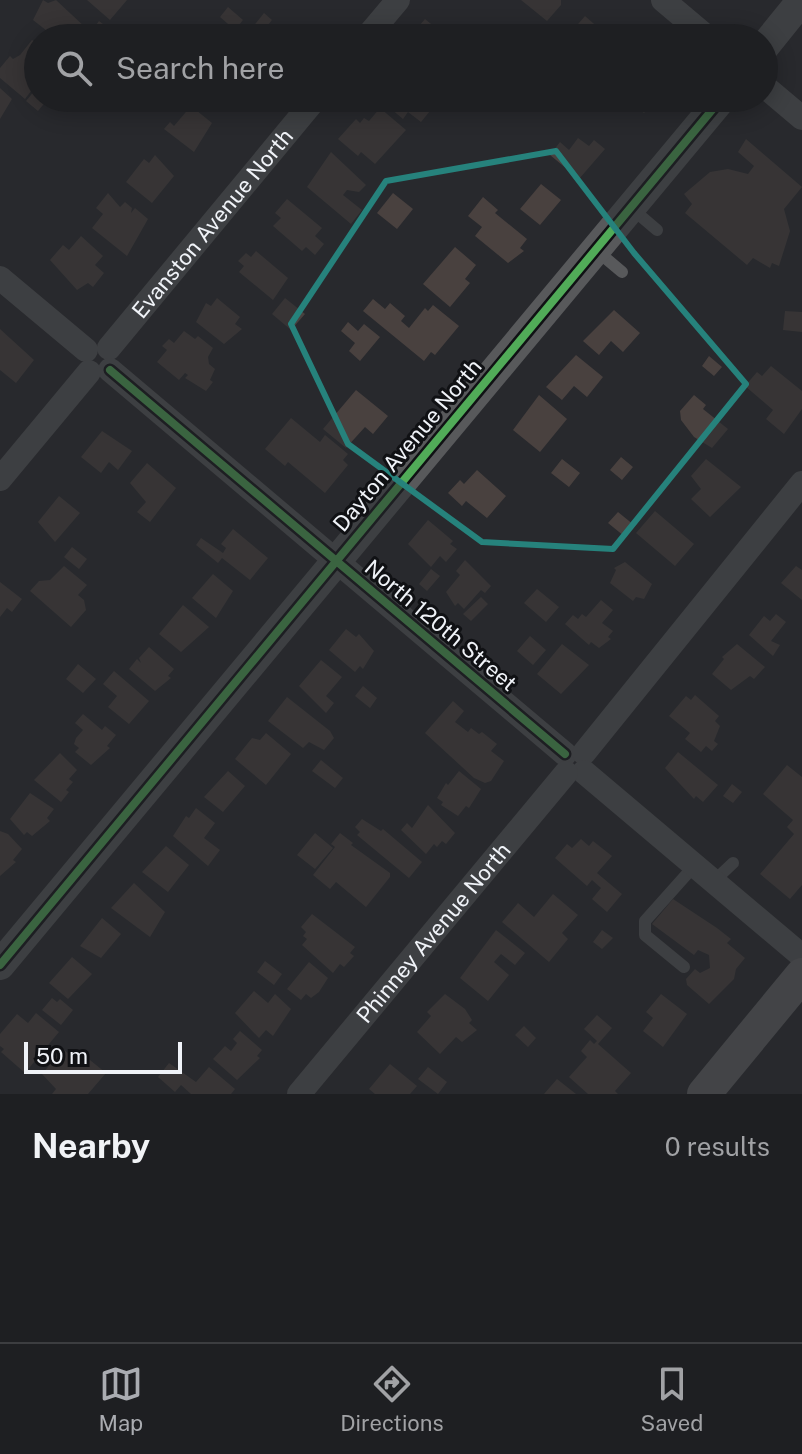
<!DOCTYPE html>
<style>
body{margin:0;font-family:"Public Sans",sans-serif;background:#2b2c2f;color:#f1f3f6}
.scale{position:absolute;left:24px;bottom:20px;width:158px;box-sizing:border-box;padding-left:8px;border:4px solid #f0f3f8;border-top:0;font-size:22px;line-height:28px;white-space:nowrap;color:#f0f3f8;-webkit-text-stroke:6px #101114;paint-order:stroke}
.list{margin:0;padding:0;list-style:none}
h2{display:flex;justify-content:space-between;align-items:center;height:104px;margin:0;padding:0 32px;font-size:34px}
h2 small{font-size:26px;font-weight:400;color:#a1a2a5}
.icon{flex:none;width:44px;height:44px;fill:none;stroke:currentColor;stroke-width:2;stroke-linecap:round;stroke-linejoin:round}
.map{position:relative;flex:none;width:802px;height:1094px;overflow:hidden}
.search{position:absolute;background:#1e1f22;box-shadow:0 4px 20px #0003;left:24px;right:24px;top:24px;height:88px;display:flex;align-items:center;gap:20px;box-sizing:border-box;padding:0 28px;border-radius:44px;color:#a1a2a5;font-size:30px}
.sheet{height:248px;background:#1e1f22}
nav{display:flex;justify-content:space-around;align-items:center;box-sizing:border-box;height:112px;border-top:2px solid #3c3d40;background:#1e1f22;font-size:22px;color:#a1a2a5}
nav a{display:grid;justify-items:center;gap:4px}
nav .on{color:#aaacb1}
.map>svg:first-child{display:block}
</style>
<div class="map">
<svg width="802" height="1094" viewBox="0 0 802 1094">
<rect width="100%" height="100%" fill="#28292d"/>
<!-- building -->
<path fill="#49413f" d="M43 0 48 3 56 0 86 28 73 38H56L33 20Z
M87 0H127L110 20Z
M521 0H561V5L547 21Z
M228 7 243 20 235 30 220 17Z
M264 13 272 20 268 25 284 38H253L248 33Z
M585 16 610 38H566Z
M425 19 448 38H419L413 33Z
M99 21 116 34 113 38H86Z
M32 40 38 44V82L25 99 0 78V68L10 56 13 59 20 55Z
M0 88 12 99 0 119Z
M35 90 38 98 47 100 38 111 26 101Z
M212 98H240L229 112Z
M378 98H437L439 100 421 122 408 112 403 119Z
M623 98H657L644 113Z
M191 106 212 123 194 152 164 129 170 122 174 126Z
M380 108 406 130 375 164 361 152 358 156 338 139 356 119 360 123 364 118 369 121Z
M578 138 589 146 594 140 605 149 579 179 550 155 560 142 569 150Z
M746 139 802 187 784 209 790 231 779 266 772 263 770 268 753 258 747 265 685 213 692 204 684 194 710 172 728 169 748 174 754 166 738 152Z
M331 152 366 185 359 192 347 190 343 195 362 210 351 224 307 187Z
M155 155 174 176 152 203 126 182 144 159 149 163Z
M541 184 561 200 540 225 520 209Z
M108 193 120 207 125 202 132 208 131 213 135 208 148 219 127 256 92 228 103 214 96 208Z
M393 193 413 209 397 229 377 213Z
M483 197 498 210 495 213 527 239 520 248 524 251 508 263 475 236 482 227 468 216Z
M287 199 322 228 315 236 324 244 315 255 306 247 302 251 273 226 281 218 275 213Z
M81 236 103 256 95 265 104 273 93 287 88 283 77 290 50 260 63 245 69 250Z
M455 247 476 265 465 279 470 283 450 307 423 284Z
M256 251 288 278 273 300 239 272 244 266 238 261 246 253 251 257Z
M217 298 240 317 235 324 242 329 224 344 196 322 206 303 211 306Z
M285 298 305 314 291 330 272 314Z
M373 299 385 309 390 303 405 316 401 321 409 328 425 308 428 311 433 305 459 326 435 355 431 352 424 361 363 311Z
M614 310 640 333 623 352 611 341 599 355 583 341Z
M785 311 802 312V332L783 330Z
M348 322 358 331 364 324 380 337 360 361 349 351 355 343 341 331Z
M0 329 34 360 16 383 0 370Z
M184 331 195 339 198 336 213 348 208 357 209 364 215 369 210 380 213 382 206 391 185 378 188 375 185 373 179 380 157 362 167 350 162 346 169 339 174 343Z
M576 355 603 377 587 397 574 386 562 400 546 387Z
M709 356 722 367 714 376 702 366Z
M771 366 802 391V409L784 434 766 419 773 410 745 386 757 372 762 376Z
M356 390 388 416 373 434 365 427 346 448 323 429Z
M539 395 567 419 540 452 513 430Z
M694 395 706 405 703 409 728 429 712 448 694 437 681 420 680 411Z
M291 418 320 442 325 435 348 454 343 460 348 465 325 493 288 462 285 466 265 449Z
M102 431 132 451 118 470 109 462 101 473 81 457Z
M621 457 633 467 622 480 610 470Z
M562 459 580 473 569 487 551 473Z
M706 459 741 487 710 517 691 499 701 489 691 476Z
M147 463 176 488 150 522 137 512 146 502 130 483Z
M477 470 506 496 487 518 466 501 462 506 448 493 460 480 464 484Z
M59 496 80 513 55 542 38 522Z
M655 511 694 544 675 566 636 533Z
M618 512 634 525 624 536 608 523Z
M428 520 453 541 450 544 457 549 446 562 440 556 431 567 408 544Z
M233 529 268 558 250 580 222 558 218 563 196 545 201 538 223 553 226 548 221 544Z
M72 547 87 559 79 569 64 557Z
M465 560 491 586 485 593 481 590 464 609 458 603 455 606 446 592 460 575 456 571Z
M625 562 652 584 644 599 636 597 633 601 610 583 616 570 614 568Z
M64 566 87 585 78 595 84 600 86 610 71 627 30 591 39 581 50 580Z
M796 566 802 570V600L781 583Z
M431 569 440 576 427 591 419 584Z
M213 574 233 591 216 618 192 598Z
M0 582 22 599 12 612 7 608 0 617Z
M537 589 559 607 546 622 524 603Z
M481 597 488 604 471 621 463 614Z
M601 600 613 610 602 623 613 631 608 637 611 639 599 648 591 642 589 645 565 624 573 615 578 619 582 614 586 617Z
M183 605 209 627 181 652 159 634Z
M776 614 786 622 771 641 780 645 773 656 749 635 764 616 770 621Z
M346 629 356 637 359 634 374 651 363 669 360 666 355 672 329 650Z
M530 636 546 650 533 665 517 651Z
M562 644 589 665 561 694 537 674Z
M737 644 765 667 754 679 750 676 731 690 712 674 724 659 722 657Z
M149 647 174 669 168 676 171 678 155 691 129 669 137 659 141 663 139 658Z
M321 660 342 677 326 696 334 703 326 713 299 686Z
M78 664 96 679 83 693 66 679Z
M114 671 149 701 129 724 108 707 117 696 103 684Z
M363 686 377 698 370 708 355 696Z
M695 695 719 716 715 721 720 726 714 741 718 744 712 751 706 746 701 752 685 739 690 733 669 716 686 696 691 700Z
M287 697 330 731 334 738 324 750 309 742 303 748 268 721Z
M453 701 464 711 455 722 468 732 471 728 479 734 482 732 497 744 491 751 504 761 491 781 485 783 474 778 425 733Z
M83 714 102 730 105 726 116 735 107 746 110 748 91 765 75 752 79 748 74 744 76 738 83 730 75 723Z
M266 733 291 754 266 785 235 759 252 738 260 740Z
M678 752 718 785 703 802 696 796 694 799 665 768Z
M60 753 77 770 69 779 73 782 66 790 69 792 61 802 34 780Z
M321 760 343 778 335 788 312 771Z
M787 765 802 777V885L790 899 760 874 794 834 787 827 793 820 763 794Z
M228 771 245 786 223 812 204 797Z
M459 771 481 789 469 808 466 806 458 816 441 805 443 802 437 798 446 783 448 785Z
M732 784 742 792 733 803 723 796Z
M30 793 54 809 47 818 50 821 32 836 27 832 24 835 10 819Z
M428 805 455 833 446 844 442 841 437 847 434 844 426 854 401 830 407 823 412 828Z
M196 808 215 823 204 838 220 850 208 866 173 836 186 816 189 818Z
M362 819 381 831 383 829 422 862 409 878 357 835 360 832 355 827Z
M0 831 8 834 22 849 13 860 16 862 0 876Z
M315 833 333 848 315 869 297 855Z
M340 833 353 843 351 845 390 873V877L366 907 336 882 330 889 313 875 335 847 331 844Z
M581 839 589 846 593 841 612 856 597 873 622 894 607 912 592 899 601 888 592 880 587 886 555 858 567 844 572 848Z
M166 846 189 865 168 892 142 872Z
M134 883 165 912 150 937 111 908Z
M553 894 578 915 562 933 568 939 549 962 502 922 518 903 534 917Z
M673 899 717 928 731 939 727 943 745 958 736 969 734 979 709 1004 687 985 686 979 695 969 700 973 710 968 709 955 698 950 694 955 652 924Z
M312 914 355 947 350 953 354 956 344 967 340 964 333 973 302 945 307 939 303 936 306 932 301 927Z
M102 918 121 934 101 958 80 946Z
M496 930 525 953 515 965 501 954 494 962 509 975 488 1001 460 978Z
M602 930 613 938 602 949 593 942Z
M72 957 92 974 68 999 49 983Z
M265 961 282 974 274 985 257 972Z
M309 962 328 978 319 992 311 998 306 994 301 1000 287 989Z
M254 991 268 1003 275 994 291 1009 273 1036 266 1030 259 1038 235 1013Z
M445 994 465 1009 472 1020 469 1023 477 1030 462 1042 456 1037 440 1054 417 1032 431 1016 427 1012Z
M661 994 687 1014 663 1047 643 1031 653 1018 646 1012Z
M52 998 57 1002 60 999 73 1010 61 1025 42 1010Z
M36 1013 59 1032 25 1073 1 1052 4 1049 0 1046V1034L17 1014 28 1023Z
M597 1015 612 1028 598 1044 631 1073 615 1091 618 1094H588L569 1077 587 1057 581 1051 590 1040 594 1044 597 1041 584 1029Z
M524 1026 536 1038 528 1047 515 1035Z
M240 1031 262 1050 257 1056 260 1058 237 1080 213 1059 225 1046 231 1051 237 1043 233 1039Z
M63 1049 80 1063 85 1056 106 1073 88 1094H52L56 1089 42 1074Z
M169 1063 196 1082 209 1067 235 1089 231 1094H191L181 1085 175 1092 158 1077Z
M390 1064 417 1086 410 1094H375L369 1089Z
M428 1067 447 1082 438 1094 418 1079Z
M557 1079 576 1094H544Z"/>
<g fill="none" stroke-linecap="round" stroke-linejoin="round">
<!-- service -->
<path stroke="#58595b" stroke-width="12" d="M630 207 657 230
M597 251 622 272
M714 881 733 863
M684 967 645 935V921L695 865"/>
<!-- minor -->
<g stroke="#58595b" stroke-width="24">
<path d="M663 0 708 38"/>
<path d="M366 38 398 0"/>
<path d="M764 86 802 118"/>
<path d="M0 278 86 350"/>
<path id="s1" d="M109 348 316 98"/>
<path d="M110 370 565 754"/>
<path d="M0 479 89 372"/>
<path d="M584 753 802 483"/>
<path d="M584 772 802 956"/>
<path id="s2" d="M299 1094 566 773"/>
</g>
<!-- tertiary -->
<path stroke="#58595b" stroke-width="30" d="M764 47 802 0
M0 965 722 98"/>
<!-- secondary -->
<path stroke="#646466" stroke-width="34" d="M704 1094 802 975"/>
<!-- cycleway casing -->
<g stroke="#101114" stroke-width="13">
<path id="cycleway" d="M110 370 565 754
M0 965 722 98"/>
</g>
<!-- cycleway -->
<use href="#cycleway" stroke="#51ab58" stroke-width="8"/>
</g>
<!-- marked area -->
<path d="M0 0H802V1094H0ZM556 151 634 253 746 384 613 549 482 542 348 444 291 324 386 181Z" fill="#28292d" fill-opacity=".55" fill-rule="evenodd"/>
<path fill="none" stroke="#26827c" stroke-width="6" stroke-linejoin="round" d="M556 151 634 253 746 384 613 549 482 542 348 444 291 324 386 181Z"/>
<g text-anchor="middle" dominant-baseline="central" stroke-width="6" stroke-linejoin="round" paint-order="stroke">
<!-- street labels -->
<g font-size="22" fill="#f0f3f8" stroke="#101114">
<text stroke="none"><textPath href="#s1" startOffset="162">Evanston Avenue North</textPath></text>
<text transform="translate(407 445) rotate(-50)">Dayton Avenue North</text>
<text transform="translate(441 625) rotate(40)">North 120th Street</text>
<text stroke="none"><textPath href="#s2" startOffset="210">Phinney Avenue North</textPath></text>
</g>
</g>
</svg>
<div class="scale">50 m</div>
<div class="search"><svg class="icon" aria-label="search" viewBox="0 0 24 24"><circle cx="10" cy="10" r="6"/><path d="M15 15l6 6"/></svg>Search here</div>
</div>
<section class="sheet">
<h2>Nearby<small>0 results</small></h2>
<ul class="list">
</ul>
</section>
<nav>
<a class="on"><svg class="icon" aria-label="map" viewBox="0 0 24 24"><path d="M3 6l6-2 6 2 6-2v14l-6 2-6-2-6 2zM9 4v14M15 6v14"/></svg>Map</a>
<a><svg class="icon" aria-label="directions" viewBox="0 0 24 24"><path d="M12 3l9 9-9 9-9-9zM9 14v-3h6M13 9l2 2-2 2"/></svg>Directions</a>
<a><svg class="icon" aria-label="saved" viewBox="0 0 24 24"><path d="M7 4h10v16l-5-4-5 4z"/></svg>Saved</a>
</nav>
